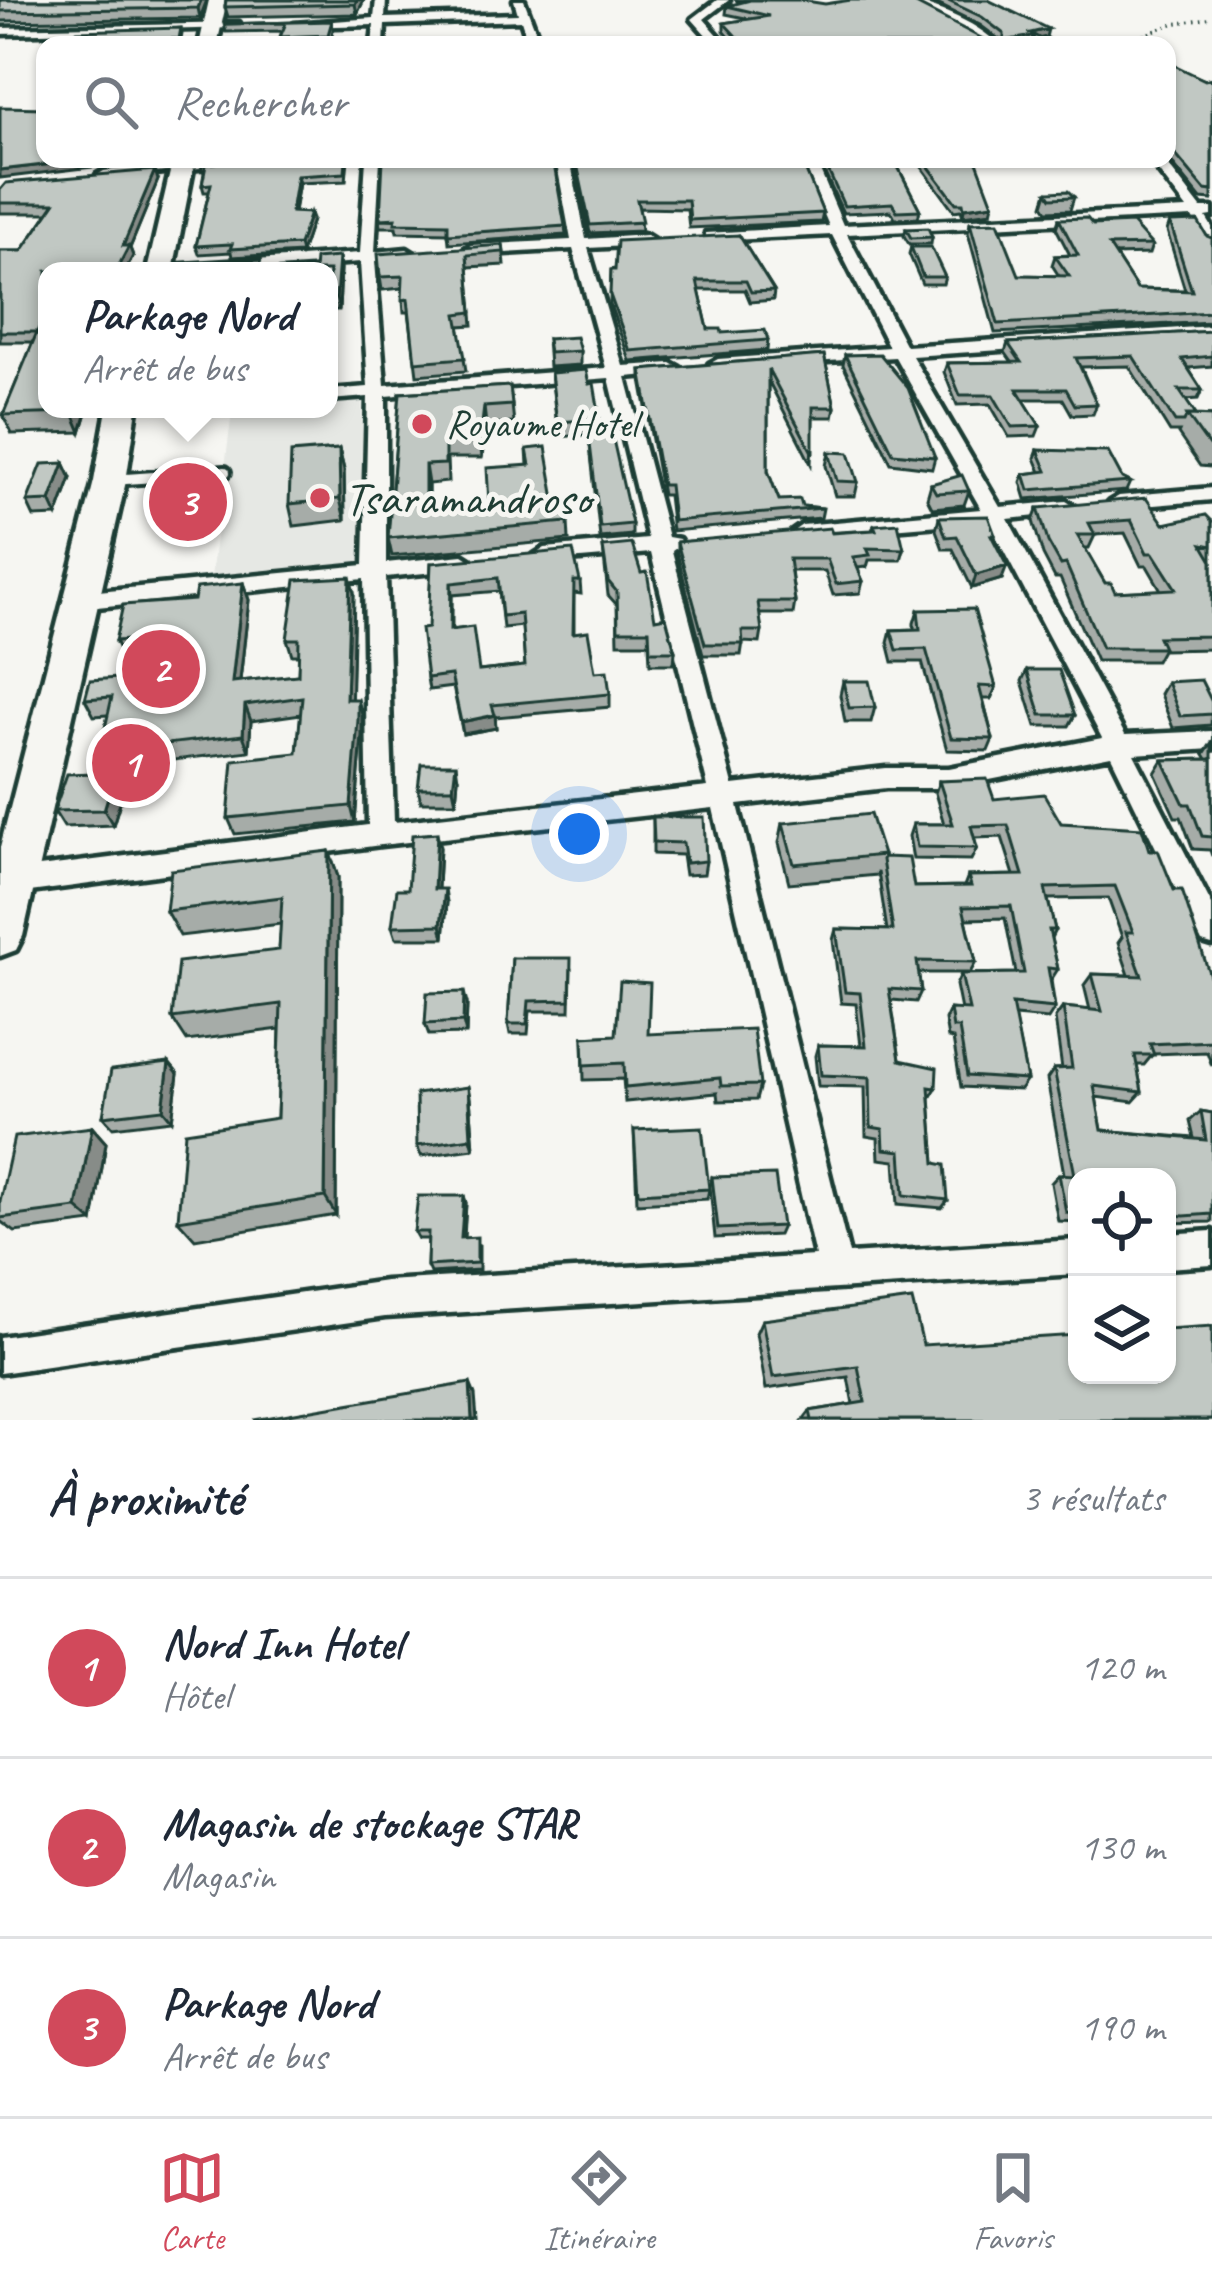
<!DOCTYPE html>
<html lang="fr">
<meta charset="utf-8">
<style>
body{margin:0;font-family:Caveat,sans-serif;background:#f2f2f3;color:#1f2937}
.controls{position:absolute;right:36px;bottom:36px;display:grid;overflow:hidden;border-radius:24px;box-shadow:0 3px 9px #0004}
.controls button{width:108px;height:108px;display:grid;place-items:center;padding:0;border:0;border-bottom:3px solid #e0e1e3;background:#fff;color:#1f2937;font:60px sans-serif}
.you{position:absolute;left:579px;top:834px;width:42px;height:42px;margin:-30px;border:9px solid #fff;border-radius:50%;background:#1a73e8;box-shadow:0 0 0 18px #1a73e833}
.badge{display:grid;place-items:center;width:78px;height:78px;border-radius:50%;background:#d1495b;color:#fff;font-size:39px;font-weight:700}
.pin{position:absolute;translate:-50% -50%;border:6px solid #fff;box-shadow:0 3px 12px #0006}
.popup{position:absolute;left:38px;top:262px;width:300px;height:156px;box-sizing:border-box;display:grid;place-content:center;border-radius:24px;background:#fff;filter:drop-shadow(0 3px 9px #0005);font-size:39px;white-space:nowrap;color:#747a83}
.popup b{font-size:45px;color:#1f2937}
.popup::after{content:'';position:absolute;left:50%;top:100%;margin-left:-24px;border:24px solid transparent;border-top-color:#fff}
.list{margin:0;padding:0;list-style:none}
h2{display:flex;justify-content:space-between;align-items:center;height:156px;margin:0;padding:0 48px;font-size:51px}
h2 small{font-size:39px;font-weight:400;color:#747a83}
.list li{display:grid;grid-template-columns:78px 1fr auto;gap:36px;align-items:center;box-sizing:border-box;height:180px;padding:0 48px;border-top:3px solid #e0e1e3}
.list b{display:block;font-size:45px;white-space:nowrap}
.list p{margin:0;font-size:39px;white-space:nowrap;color:#747a83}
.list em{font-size:39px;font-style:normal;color:#747a83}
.icon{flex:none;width:66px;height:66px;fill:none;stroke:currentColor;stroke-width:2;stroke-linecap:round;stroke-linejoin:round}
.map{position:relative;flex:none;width:1212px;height:1420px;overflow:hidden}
.search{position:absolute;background:#fff;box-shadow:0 3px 9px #0004;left:36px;right:36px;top:36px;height:132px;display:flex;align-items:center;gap:30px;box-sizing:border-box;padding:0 42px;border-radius:24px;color:#747a83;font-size:45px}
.sheet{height:696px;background:#fff}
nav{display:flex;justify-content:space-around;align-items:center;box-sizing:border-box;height:168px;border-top:3px solid #e0e1e3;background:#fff;font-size:33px;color:#747a83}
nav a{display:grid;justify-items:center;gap:6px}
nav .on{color:#d1495b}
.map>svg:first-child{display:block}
</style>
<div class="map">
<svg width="1212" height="1420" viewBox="0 0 1212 1420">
<rect width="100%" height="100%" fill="#f6f6f2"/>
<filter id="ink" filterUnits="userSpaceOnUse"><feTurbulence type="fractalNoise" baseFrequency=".00833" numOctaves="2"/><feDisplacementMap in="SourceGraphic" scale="24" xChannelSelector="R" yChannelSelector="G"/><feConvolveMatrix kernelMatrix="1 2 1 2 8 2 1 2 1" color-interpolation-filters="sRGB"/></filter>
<g filter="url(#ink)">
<!-- built -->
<path fill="#e6e8e4" d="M362 401 363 562 211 577 232 412 329 409V404Z"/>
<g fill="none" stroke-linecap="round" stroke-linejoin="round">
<!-- service casing -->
<g stroke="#1f3d34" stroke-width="18">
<path id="service" d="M112 480 225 472"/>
</g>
<!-- minor casing -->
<g stroke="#1f3d34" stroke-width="9">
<path id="minor" d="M376 0H386L385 18 518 14 514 0H524L541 45H529L521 20 385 25 384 45H372L374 25 300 27 294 24 374 18Z
M717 0H729L704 19 727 45H715L692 19Z
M895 0C926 0 977 22 999 45H986L977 36Z
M239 23 235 28 0 34V28Z
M207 159H249L242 163 104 179 97 175 104 171Z
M366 159H380L375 252 407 249 415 254 407 259 375 261 385 385 606 368 573 249 471 255 463 250 471 245 571 240 556 159H570L586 239 646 235 654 240 646 245 588 248 623 366 671 363 680 368 671 373 626 377 668 537 679 539 682 544 672 551 733 785 886 768H949L1102 738 988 521 795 537 792 532 802 525 981 509 895 357 712 368 709 364 718 359 889 347 832 235 711 241 706 239V233L829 226 801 159H815L843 225 1187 209 1149 159H1163L1201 208H1212V216L1206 217 1212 227V245L1207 243 1192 217 847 234 906 346 1212 326V336L912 356 1000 507 1066 501 1076 507 1066 513 1008 519 1125 735 1212 731V749L1134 754 1212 905V945L1202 942 1111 756 949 788H886L738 805 849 1254 1077 1240V1274L385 1317 0 1373V1337L385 1281 815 1256 713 808 381 845 0 896V872L368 825 364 579 78 609 67 601 78 593 364 565 368 397 329 400V390L368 387 360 262 235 271H161L169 266 360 253ZM609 378 648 539 545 548 534 555 545 562 651 553 708 787 394 822 386 577 463 569 474 562 463 555 386 563V396Z
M1212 488V500L1119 508 1109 502 1119 496Z
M1212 1231V1265L1167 1268V1234Z"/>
</g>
<!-- primary casing -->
<g stroke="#1f3d34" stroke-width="9">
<path id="primary" d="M209 0H227L217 45H199Z
M173 159H195L173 271H147Z
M107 409H137L126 481 23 936 16 950 0 956V847L94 481Z"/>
</g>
<!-- path -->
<path stroke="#1f3d34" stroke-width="3" stroke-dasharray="1.5 4.5" stroke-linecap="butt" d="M1115 45 1173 24 1212 17"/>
<!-- service -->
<use href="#service" stroke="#f6f6f2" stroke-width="10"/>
<!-- minor -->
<use href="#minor" fill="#f6f6f2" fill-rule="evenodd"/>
<!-- primary -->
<use href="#primary" fill="#f6f6f2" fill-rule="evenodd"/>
</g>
<!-- wall -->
<path fill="#a6aca8" stroke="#1f3d34" stroke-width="3" fill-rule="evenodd" d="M0 0H207L200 18 0 21Z
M226 0H364L357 14 228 17 225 7Z
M736 0H800L985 40H1000L980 25 937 4 922 0H988L1046 37 1040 38 1052 45H736L724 31V23L750 19 726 14 727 6 740 3Z
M332 21 333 30 330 44 282 45 280 37 282 31 226 32 224 24Z
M181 28 182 34 180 45 73 43 71 37Z
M1167 65 1205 80 1212 78V200L1201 199 1167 157Z
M242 159H348L346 181 299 183 294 212 310 213 312 220 301 253 232 257 231 252 199 254 196 246 209 192H204L202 185 204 173 201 165Z
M575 159H801L823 213 821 222 689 228 687 209 639 208 641 231 590 233Z
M818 159H894L920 210 918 218 895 219 891 211 843 213Z
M916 159H976L991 212 963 216 961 210 954 211Z
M158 180 130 248 133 256 47 271V409H88L81 432 12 434 3 415 33 342H0V251H22L48 213H0V190Z
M1047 192 1074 197 1070 210 1047 211 1043 205Z
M380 219 565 226 566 235 449 243 448 233 397 232 396 227H381Z
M1059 219 1093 225 1152 245 1149 254 1115 255 1137 289 1185 290 1167 231 1170 222 1212 238V322L995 333 968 233 970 223 1019 275 1059 276 1052 265 1055 256 1070 255 1056 228Z
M906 229 932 237 931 244H909L904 236Z
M739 235 774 291 773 300 750 302 745 290H699L708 329 722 333 768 340 767 350 630 361 610 305 611 270Z
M503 245 505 265 468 267 473 325 459 326 466 371 417 375 409 312H404L402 288 382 290 380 277Z
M911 247 945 277 943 284H922L909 254Z
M341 269 339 310H329V271Z
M1212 331V366L1188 368 1202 390 1198 399 1185 400 1196 415 1212 416V467L1200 466 1178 434 1179 432H1170L1129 366 1081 367 1097 404 1093 414 1072 415 1063 399H1023L1040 426 1036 436 1009 437 990 404 957 405 944 372 947 363 1012 362 1005 352 1008 343Z
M547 339 580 351V365L549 367Z
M824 355 835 407 833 417H813L811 464 768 380V471L779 500 802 506 823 508 821 518 672 531 668 495H662L641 379V370Z
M845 355 935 457 932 468 891 463 843 365Z
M551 373 600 419V434L558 437Z
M510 386 514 423 486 425 482 458H447L448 482 428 484V508L489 504 528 465 527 449 557 511 568 522 569 540 392 556 388 538 400 393Z
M589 436 632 524V535L600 538Z
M339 449 344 470 345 520 294 526 289 504Z
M1038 450 1122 478 1130 482 1126 491 1026 499 1021 482 1024 474 1041 472 1035 458Z
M829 452 858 482 855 496H835L826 466Z
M64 463 71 478 57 516 34 517 27 502Z
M931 484 969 491 964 505 932 508 927 498Z
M1038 508 1164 524 1212 521V649L1162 650 1156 661H1096L1060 578H1055L1043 555 1033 521ZM1125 533 1141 566H1147L1161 590 1115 592 1105 583 1085 548H1089L1095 535Z
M939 517 995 535 994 541 1002 579 972 588 953 549H943L936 530Z
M874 525 904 549 901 560H869L867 567 857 568 863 581 860 593 833 595 825 571H791L795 602 793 614H759L762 631 760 643 743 642 741 655H703L677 553V542L872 530Z
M603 547 655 619 675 651 674 664H650L649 643H618L617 605 608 595Z
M431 563 580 581 581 594 574 593V633L595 672 610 694V707L495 717 496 728 463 734 453 687 429 690 427 678ZM499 591 503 628 522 626 525 666 479 671 452 630V595Z
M243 583 249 600 240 681 298 675 299 655H292L287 639 354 593 351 699 362 715V736L355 822 235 834 228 818 297 753 301 714 251 721 249 751 173 760 171 773 128 776 113 825 64 827 54 811 95 773 108 715 94 716 85 699 133 677 139 656 123 658 115 641 194 600Z
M918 610 996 687 991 699H983L993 739 988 751 947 750 922 662H893L888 642 891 630 914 629V623Z
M1027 670 1075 715 1069 726H1036L1022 681Z
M843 681 875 707 871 722H845L840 695Z
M1167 682 1212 702 1211 725 1173 728 1160 694Z
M1212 742V856L1210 850 1193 849 1181 817H1175L1155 773 1163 760 1207 759 1204 754Z
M458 778 456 802H421L418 788Z
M939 781 1061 823 1149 850 1212 982V1066L1207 1052 1153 1054 1144 1065H1137L1142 1092 1133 1102 1096 1097 1102 1130 1194 1138 1190 1121 1201 1111 1212 1113V1222L1167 1223V1177H1077V1222L1058 1221 1051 1183 1059 1174H1064L1047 1079 1054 1069H1062L1055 1018 1063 1007 1090 1010 1084 985 1092 974 1129 975 1118 943 1122 937 1108 898 1048 899 1055 930 1051 938 1058 969 1051 980 1055 1008 1048 1019 1014 1016 1027 1080 1020 1090 961 1087 953 1039 948 1038 945 1020 950 1009 961 1010 956 985 961 974 1016 973 1005 918 966 919 976 962 970 973H918L921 991 916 1002 891 1000 900 1060 936 1088 930 1098 935 1163 948 1200 942 1208 898 1204 895 1161 879 1159 878 1138 866 1136 865 1087 818 1086 815 1056 818 1045 861 1046 856 1004 841 1003 833 940 836 929 887 930 878 872 877 875 789 883 779 843 783 823 883 855V857L914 887 964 886 968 876 1014 875 1002 837 974 838 977 848 971 860 913 859 909 836 913 824H944L935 793Z
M653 817 706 861 704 874 685 875 682 855 653 854Z
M440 847 438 889 447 902 444 938H396L392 926Z
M329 851 338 877 336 1215 195 1239 178 1220 277 1118 280 1029 187 1041 172 1018 279 950 281 924 180 936 166 911Z
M512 958 571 969 570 1011H530L528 1034H510L508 1024Z
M467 1004 466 1034 429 1035 425 1024Z
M648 1034 760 1085 756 1100 718 1101 717 1093 625 1102 623 1079 584 1080 583 1037Z
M169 1063 178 1074 172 1120 113 1127 103 1116Z
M468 1087 470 1098 474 1149 421 1156 417 1146Z
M92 1127 106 1143 93 1222 15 1232 0 1221V1201Z
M634 1130 709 1189 707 1199 637 1203Z
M712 1177 782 1226 778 1235 715 1238 710 1187Z
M464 1196 466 1203 464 1238 479 1245V1270L430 1273 427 1266 428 1239H418L414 1232Z
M762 1320 923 1345 1212 1420H803L810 1411 853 1404 848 1377 766 1389 756 1333Z"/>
<!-- shaded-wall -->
<path fill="#878c88" stroke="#1f3d34" stroke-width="3" d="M201 0H207L200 18 198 8Z
M357 0H364L357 14 355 4Z
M1048 29 1046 37 1034 40 1033 36 1031 44 981 45Z
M96 159H159L0 178V170Z
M155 170 158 180 130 248 133 256 125 271H116L123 246Z
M297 176 299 183 292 220 291 212Z
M993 204 991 212 963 216 964 208Z
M310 213 312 220 301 253 299 245Z
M339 257 341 269 339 310 336 298Z
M484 407 486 425 482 458 480 440Z
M74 409H88L81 432 73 413Z
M339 449 344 470 345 520 340 499Z
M64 463 71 478 57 516 50 501Z
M425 465 428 484V526L425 508Z
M1007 566 1002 579 972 588 976 575Z
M350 577 354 593 351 716 346 699Z
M243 583 249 600 238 698 232 682Z
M451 583 452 595 451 643 450 630Z
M358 699 362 715V736L355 822 351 806Z
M245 705 251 721 249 751 243 735Z
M495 715 496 728 463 734 461 722Z
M166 744 173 760 171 773 163 757Z
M119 761 128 776 113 825 104 810Z
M456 764 458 778 456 802 453 788Z
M437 833 440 847 437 902 434 889Z
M329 851 338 877 336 1215 325 1197Z
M445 889 447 902 444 938 441 925Z
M464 992 467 1004 466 1034 463 1022Z
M169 1063 178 1074 172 1120 163 1109Z
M468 1087 470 1098 474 1149 471 1138Z
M92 1127 106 1143 93 1222 77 1208Z
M464 1196 466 1203 463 1246 461 1238Z
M470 1383 475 1395 477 1420H472Z"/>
<!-- building -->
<path fill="#c1c8c3" stroke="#1f3d34" stroke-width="3" fill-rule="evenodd" d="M0 0H201L198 8 0 11Z
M226 0H357L355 4 225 7Z
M746 0H800L825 4 851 0H908L985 40H1004V34L982 17 946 0H988L1048 29 1030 33 1052 45H1035L1033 36 981 45H744L724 23 769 16 727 6 747 1Z
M332 21 328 35 280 37 286 23 224 24Z
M181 28 179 39 71 37 77 31Z
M1172 64 1205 80 1212 78V191L1205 190 1170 148 1167 147V65Z
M0 107 45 108 42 113 45 112V159H96L0 170Z
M242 159H346L345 173 297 176 291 212 310 213 299 245 230 249 232 244 196 246 211 184 202 185 206 165H201Z
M383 159H553L565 226 448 234V224L395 223 396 218 380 219Z
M576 159H801L823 213 690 220 688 200H637L642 222 590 225Z
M823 159H894L920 210 897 211 892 203 844 206Z
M923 159H976L993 204 964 208 963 203H956Z
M155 170 123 246H129L116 271H47V325H40L37 332H0V251H22L55 203H0V190L6 183Z
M1068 191 1074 197 1051 198 1047 192Z
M1087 218 1093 225 1132 223 1152 245 1109 246 1137 289 1192 291 1170 222 1198 221 1207 236 1212 238V312L998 324 970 223 998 222 1019 275 1069 276 1055 256 1078 255 1059 219Z
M928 228 932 237 911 238 906 229Z
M739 235 774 291 751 292 746 281H697L708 329H721L722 333 765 330 768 340 630 351 610 295 611 270H615L617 241Z
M503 245 504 252 467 255 472 312 457 314 465 358 415 362 408 299 402 300 403 276 380 277 378 254Z
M911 247H931L945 277H923Z
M339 257 336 298 329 299V271H314L315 259Z
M261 260 257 271H227L231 262Z
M40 325H47V409H74L73 413 3 415Z
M1212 331V356L1182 359 1202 390H1179L1196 415H1187L1184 422H1175L1133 356 1076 358 1097 404 1075 405 1066 389H1017L1040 426 1012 427 993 395H960L947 363 1021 362 1008 343Z
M576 337 580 351 549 353 547 339Z
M880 354 908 388 935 457 893 453 845 355Z
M824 355 835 407H813V454L768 369V471L775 490 779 500 800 499 802 506 823 508 673 521 669 485H662L641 370Z
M586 370 589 384 594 383 600 419 557 422 551 373Z
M510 386 512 405 484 407 480 440H445V464L425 465V508L489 504 487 468 530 465 527 449 546 447 557 511 566 510 568 522 388 538 400 393Z
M1187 415 1212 416V447L1209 446Z
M612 435 632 524 600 527 589 436Z
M339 449 340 499 289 504 291 453Z
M1038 450 1108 452 1122 478 1130 482 1029 490 1024 474 1047 471Z
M829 452 849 453 858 482 837 481Z
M64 463 50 501 27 502 42 464Z
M962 475 969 491 936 493 931 484Z
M1146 498 1164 524 1206 515 1212 521V546L1202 544 1212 561V636L1158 637 1163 648H1102L1066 564 1061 565 1048 542 1038 508ZM1131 520 1147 553H1153L1176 589 1115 592 1111 583H1105L1077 535H1095L1089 523Z
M988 516 995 535H991L1007 566 976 575 957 536 946 537 939 517Z
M898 523 904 549 867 548 870 555 853 557 863 581 836 584 827 559H789L795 602H758L762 631H742L743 644H705L677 542 830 528 832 533 876 530 874 525Z
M632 544 641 573 647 572 655 619 666 617 675 651H650L649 630H618L617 592 608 581 603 547Z
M573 550 580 581H574L573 633 588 631 595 672 607 671 610 694 492 705 495 715 461 722 451 675 427 678 421 629 428 628 431 563ZM498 578 502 616 521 614 525 666 479 671 473 627 450 630 451 583Z
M350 577 346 699H358V720L351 806 228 818 233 760 297 753 302 697 245 705 243 735 166 744 163 757 119 761 104 810 54 811 67 774 95 773 112 697 85 699 90 680 133 677 143 639 115 641 123 605 194 600 196 588 243 583 232 682 298 675 299 639H287L296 580Z
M974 609 996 687 979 686 993 739 951 738 926 649 897 650 891 630 920 629 918 610Z
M1027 670H1059L1075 715H1041Z
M1201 680 1212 702V714L1180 716 1167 682Z
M843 681H869L875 707 849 708Z
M1212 759V837L1202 836 1190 804H1184L1163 760Z
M421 764H456L453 788H418Z
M987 779 994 799 1044 794 1061 823 1142 828 1149 850H1158L1174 890H1182L1212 982V1041L1150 1044 1154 1055H1135L1142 1092 1094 1086 1102 1130 1206 1140 1201 1111 1212 1113V1214L1184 1216 1167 1214V1177H1077V1213L1066 1212 1059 1174 1075 1175 1054 1069 1072 1068 1063 1007 1102 1011 1092 974 1142 976 1126 932H1133L1115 886 1045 888 1055 930H1049L1058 969 1048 968 1055 1008 1012 1004 1027 1080 967 1076 959 1028H953L950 1009 969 1010 961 974 1024 973 1011 906 963 907 976 962 917 961 921 991 889 989 900 1060 937 1068 936 1088 929 1087 935 1163 945 1165 948 1200 904 1195 901 1151 884 1149 883 1129 871 1127 870 1077 821 1075 818 1045 866 1046 860 993 845 992 836 929 893 930 882 860 883 857 909 858 914 887 971 886 968 876 1023 875 1008 825 971 826 977 848 917 847 913 824H953L939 781Z
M870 814 883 855 794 864 783 823Z
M653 817H704L706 861 686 863 683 843 654 842Z
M437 833 434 889H445L441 925 392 926 397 889H408L412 835Z
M329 851 325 1197 178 1220 185 1132 277 1118 281 1004 172 1018 178 962 279 950 282 897 166 911 171 870Z
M512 958H571L570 1000 529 1001 527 1024H508Z
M620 981 650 983 648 1034 753 1029 760 1085 721 1086 720 1078 625 1087 624 1063 584 1065 583 1037 616 1035Z
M464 992 463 1022 425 1024 427 993Z
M169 1063 163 1109 103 1116 111 1070Z
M468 1087 471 1138 417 1146 416 1094Z
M92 1127 77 1208 0 1218V1201L14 1137Z
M702 1127 709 1189 638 1193 634 1130Z
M775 1175 782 1226 718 1229 712 1177Z
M418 1196H464L461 1238 477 1237V1263L427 1266 428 1232H414Z
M912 1300 923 1345 1077 1335V1375H1167V1329L1212 1326V1420H812L810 1411 865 1402 858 1366 773 1377 762 1320Z
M470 1383 472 1420H254Z"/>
</g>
<!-- markers -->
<g fill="#d1495b" stroke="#f6f6f2" stroke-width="4.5">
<circle cx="422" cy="424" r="12"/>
<circle cx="320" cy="498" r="12"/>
</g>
<g text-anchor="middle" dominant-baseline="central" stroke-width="10" stroke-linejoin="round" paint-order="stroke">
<!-- far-poi labels -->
<g font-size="39" fill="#1f3d34" stroke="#f6f6f2" text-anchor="start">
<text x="446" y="424">Royaume Hotel</text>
</g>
<!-- poi labels -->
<g font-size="48" fill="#1f3d34" stroke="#f6f6f2" text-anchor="start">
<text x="344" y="498">Tsaramandroso</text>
</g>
</g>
</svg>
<div class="controls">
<button><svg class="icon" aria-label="locate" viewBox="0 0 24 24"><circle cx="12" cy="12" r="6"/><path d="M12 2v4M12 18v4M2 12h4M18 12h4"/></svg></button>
<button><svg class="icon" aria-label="layers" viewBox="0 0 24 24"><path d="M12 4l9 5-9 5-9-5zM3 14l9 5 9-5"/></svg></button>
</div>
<div class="you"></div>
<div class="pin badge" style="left:131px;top:763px">1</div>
<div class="pin badge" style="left:161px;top:669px">2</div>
<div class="pin badge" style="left:188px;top:502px">3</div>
<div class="popup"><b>Parkage Nord</b>Arrêt de bus</div>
<div class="search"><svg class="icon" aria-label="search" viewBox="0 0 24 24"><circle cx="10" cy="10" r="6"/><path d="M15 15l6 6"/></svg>Rechercher</div>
</div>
<section class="sheet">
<h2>À proximité<small>3 résultats</small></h2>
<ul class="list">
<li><span class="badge">1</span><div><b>Nord Inn Hotel</b><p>Hôtel</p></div><em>120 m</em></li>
<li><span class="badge">2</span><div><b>Magasin de stockage STAR</b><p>Magasin</p></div><em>130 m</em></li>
<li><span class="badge">3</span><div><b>Parkage Nord</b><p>Arrêt de bus</p></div><em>190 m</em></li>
</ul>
</section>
<nav>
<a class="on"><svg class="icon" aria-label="map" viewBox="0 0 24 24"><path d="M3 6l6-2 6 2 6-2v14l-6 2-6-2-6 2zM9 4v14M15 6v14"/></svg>Carte</a>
<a><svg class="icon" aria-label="directions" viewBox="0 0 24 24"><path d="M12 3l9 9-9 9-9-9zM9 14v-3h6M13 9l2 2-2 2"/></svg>Itinéraire</a>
<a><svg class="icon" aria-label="saved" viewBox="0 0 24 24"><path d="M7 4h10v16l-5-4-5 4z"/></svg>Favoris</a>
</nav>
